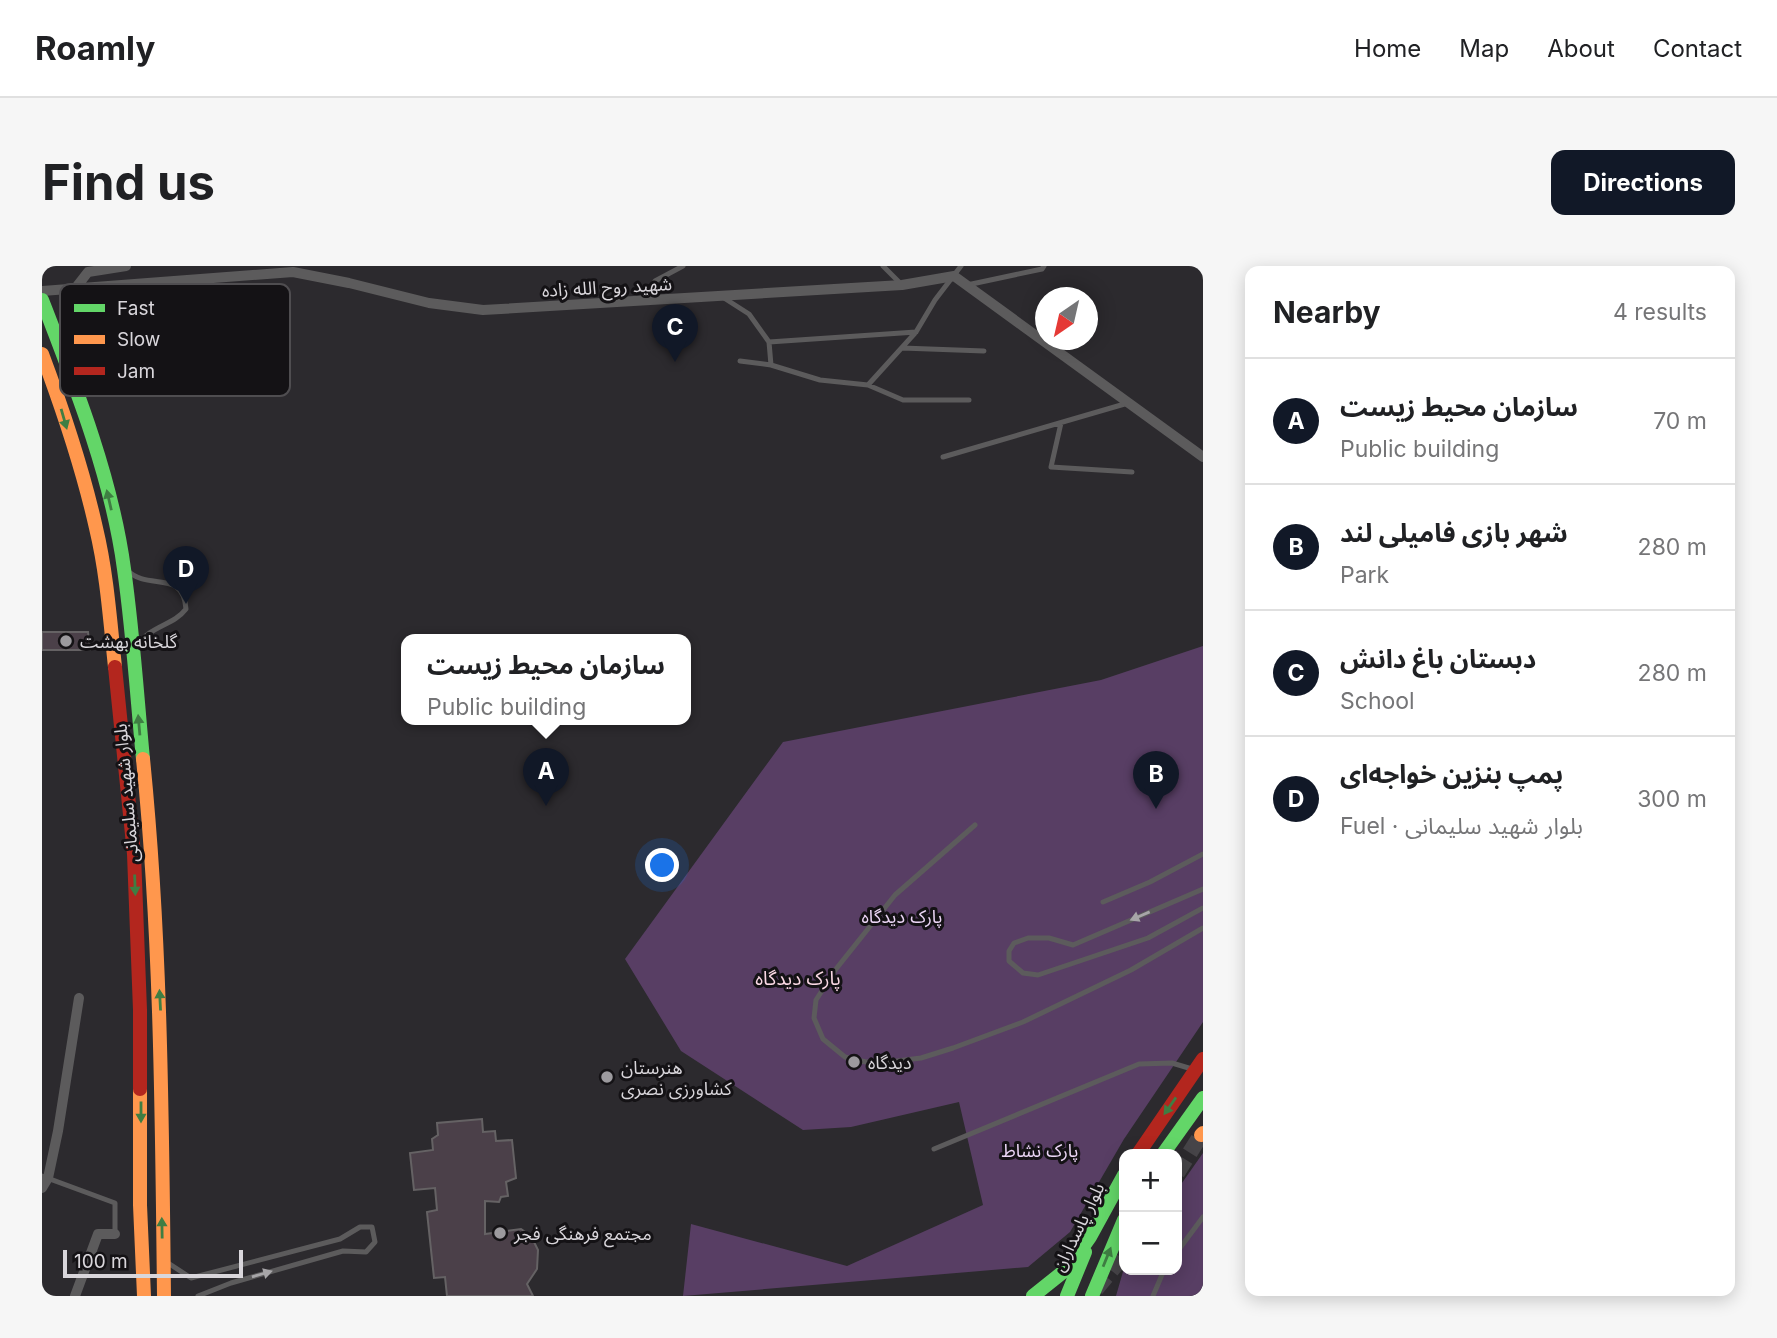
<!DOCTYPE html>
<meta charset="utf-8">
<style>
body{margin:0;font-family:Inter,"Noto Sans Arabic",sans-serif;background:#f6f6f6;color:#202124}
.controls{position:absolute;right:21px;bottom:21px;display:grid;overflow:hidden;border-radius:14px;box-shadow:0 4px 18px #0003}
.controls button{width:63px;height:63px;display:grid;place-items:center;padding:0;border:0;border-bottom:2px solid #e0e0e0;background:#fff;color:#202124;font:35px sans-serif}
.compass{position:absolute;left:993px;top:21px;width:63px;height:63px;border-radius:50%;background:#fff;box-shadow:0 4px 18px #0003;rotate:214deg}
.scale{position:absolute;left:21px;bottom:18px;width:180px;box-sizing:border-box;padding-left:7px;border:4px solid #d9d6db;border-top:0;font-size:19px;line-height:24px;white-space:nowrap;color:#d9d6db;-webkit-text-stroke:5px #141215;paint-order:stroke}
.you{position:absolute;left:621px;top:600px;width:24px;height:24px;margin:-18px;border:5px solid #fff;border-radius:50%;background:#1a73e8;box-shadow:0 0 0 10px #1a73e833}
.badge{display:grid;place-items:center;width:46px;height:46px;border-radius:50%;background:#111827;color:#fff;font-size:23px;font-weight:700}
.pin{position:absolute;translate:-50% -58px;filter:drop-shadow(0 2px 4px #0008)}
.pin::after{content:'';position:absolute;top:37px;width:24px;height:21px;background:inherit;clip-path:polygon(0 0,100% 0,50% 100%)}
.popup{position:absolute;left:359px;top:368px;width:290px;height:91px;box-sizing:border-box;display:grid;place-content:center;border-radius:14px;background:#fff;filter:drop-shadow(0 2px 5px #0005);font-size:23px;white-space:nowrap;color:#757577}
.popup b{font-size:26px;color:#202124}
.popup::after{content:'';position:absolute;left:50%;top:100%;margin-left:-14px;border:14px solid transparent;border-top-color:#fff}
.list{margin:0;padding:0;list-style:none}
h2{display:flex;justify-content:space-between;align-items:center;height:91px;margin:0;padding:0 28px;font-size:30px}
h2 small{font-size:23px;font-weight:400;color:#757577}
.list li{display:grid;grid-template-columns:46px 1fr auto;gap:21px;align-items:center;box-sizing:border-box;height:126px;padding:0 28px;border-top:2px solid #e0e0e0}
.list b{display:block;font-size:26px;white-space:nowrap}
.list p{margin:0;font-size:23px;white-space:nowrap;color:#757577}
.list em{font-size:23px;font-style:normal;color:#757577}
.map{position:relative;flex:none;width:1161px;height:1030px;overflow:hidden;border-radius:14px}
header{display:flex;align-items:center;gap:42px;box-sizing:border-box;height:98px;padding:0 35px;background:#fff;border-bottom:2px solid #e0e0e0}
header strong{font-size:33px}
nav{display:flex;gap:38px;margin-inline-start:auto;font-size:24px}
.intro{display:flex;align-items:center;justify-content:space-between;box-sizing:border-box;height:168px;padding:0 42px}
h1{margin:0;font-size:49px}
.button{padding:18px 32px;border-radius:14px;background:#111827;color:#fff;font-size:24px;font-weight:700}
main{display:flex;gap:42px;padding:0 42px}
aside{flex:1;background:#fff;border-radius:14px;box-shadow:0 4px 18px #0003}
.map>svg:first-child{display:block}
</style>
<header>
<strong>Roamly</strong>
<nav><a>Home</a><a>Map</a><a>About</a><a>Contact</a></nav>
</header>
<div class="intro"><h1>Find us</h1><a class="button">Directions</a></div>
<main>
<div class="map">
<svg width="1161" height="1030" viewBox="0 0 1161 1030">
<rect width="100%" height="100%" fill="#2c2a2e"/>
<!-- green -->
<path fill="#583e64" d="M1161 380V756L1082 873 1028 966 986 1001 641 1030 649 958 805 1000 941 939 917 836 809 861 761 864 639 785 583 693 741 476 1059 414Z
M1161 887V1030H1074L1082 1002V1004H1135V924Z"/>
<!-- building -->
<path fill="#4b4049" stroke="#656264" stroke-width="2" d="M0 366H46L48 384H0Z
M440 853 441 866 453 865 454 875 470 874 474 912 464 916 466 930 459 931 457 936 443 935V968L479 963 489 970 496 984 495 1003 485 1018 491 1030H405L403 1011 392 1012 385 946 395 944 393 922 372 924 368 887 391 884 390 873 396 869 395 857Z"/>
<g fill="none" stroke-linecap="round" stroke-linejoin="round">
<!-- primary-tunnel -->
<path stroke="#464448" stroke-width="16" stroke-dasharray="16 8" stroke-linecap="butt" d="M1135 907 1159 869
M1054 1023 1082 989"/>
<!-- lane -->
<path stroke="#5c5b5c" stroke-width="5" d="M841 0 860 19
M925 19 1000 3 1002 0
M682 32 707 48 727 76 729 99
M602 33 613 15 641 0
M727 76 874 66
M860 82 942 85
M698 95 729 99 778 114 826 119 861 134H927
M826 119 874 66 893 34 919 0
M1019 157 1009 201 1090 206
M901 191 1086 137
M85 304C106 326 141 302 144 343 131 360 108 359 94 381
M933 559 853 629 794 703 774 734 772 752 781 773 803 791 824 796H847L879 792 911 782 981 756 1089 704 1161 662
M1161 623 1031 679 1007 672H986L972 677 967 685V695L981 707 996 709 1106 672 1161 642
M1061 636 1108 616 1161 588
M892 883 1097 798 1130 797 1150 803
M0 910 73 937V968
M1135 986 1161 951
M123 995 149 1012 298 973 318 961H330L333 976 324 986 301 985 189 1017 156 1030
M1111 1030 1122 1004"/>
<!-- street -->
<path stroke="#5c5b5c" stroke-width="10" d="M32 24 46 6 84 0
M0 25 251 6 307 17 387 37 441 44 860 19 912 10 1161 191
M0 922 6 912 16 865 37 732
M33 1030 56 968H73"/>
<!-- fast -->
<path stroke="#63d668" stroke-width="14" d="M0 34C33 119 70 212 82 303 91 366 95 430 101 493
M1121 888 1161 832
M991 1030 1026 1002 1048 971 1082 909
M1025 1030 1043 986
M1050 1030 1082 954"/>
<!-- slow -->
<path stroke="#ff974d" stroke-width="14" d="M0 88C21 144 41 204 54 262 65 308 68 354 73 401
M101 493C119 671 120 851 122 1030
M98 823V939L102 1030
M1159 869 1161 867"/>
<!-- jam -->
<path stroke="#b3261e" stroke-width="14" d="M73 401 92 588 98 744V823
M1096 888 1161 793"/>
</g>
<!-- one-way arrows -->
<defs><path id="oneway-solid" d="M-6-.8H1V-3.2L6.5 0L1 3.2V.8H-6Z" transform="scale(1.75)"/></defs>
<g fill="#3f7e43">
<use href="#oneway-solid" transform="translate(22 153) rotate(74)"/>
<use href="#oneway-solid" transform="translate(67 234) rotate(-103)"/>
<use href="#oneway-solid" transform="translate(97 459) rotate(-95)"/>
<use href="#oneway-solid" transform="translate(93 619) rotate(88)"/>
<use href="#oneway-solid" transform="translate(118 734) rotate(-93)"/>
<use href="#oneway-solid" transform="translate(1128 840) rotate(125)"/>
<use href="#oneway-solid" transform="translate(99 846) rotate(90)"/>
<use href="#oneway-solid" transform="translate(120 962) rotate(-91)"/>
<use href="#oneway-solid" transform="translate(1065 991) rotate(-68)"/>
</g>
<g fill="#a7a5a8">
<use href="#oneway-solid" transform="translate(1098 650) rotate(157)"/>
<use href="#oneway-solid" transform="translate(220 1008) rotate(-16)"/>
</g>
<!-- markers -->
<g fill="#9c9a9e" stroke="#141215" stroke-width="2.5">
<circle cx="24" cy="375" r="7"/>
<circle cx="812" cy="796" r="7"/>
<circle cx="565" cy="811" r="7"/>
<circle cx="458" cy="967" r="7"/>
</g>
<g text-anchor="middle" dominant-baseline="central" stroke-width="6" stroke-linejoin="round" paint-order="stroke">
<!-- street labels -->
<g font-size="18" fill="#d9d6db" stroke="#141215">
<text transform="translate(565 21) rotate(-3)">شهید روح الله زاده</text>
<text transform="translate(84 527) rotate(-95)">بلوار شهید سلیمانی</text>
<text transform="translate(1036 961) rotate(-64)">بلوار پاسداران</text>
</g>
<!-- poi labels -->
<g font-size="18" fill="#d9d6db" stroke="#141215" text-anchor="start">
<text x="38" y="375">گلخانه بهشت</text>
<text x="826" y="796">دیدگاه</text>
<text x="579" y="801">هنرستان<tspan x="579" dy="21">کشاورزی نصری</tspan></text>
<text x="472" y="967">مجتمع فرهنگی فجر</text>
</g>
<!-- park labels -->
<g font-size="18" fill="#ecd6f6" stroke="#141215">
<text x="860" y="650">پارک دیدگاه</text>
<text x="998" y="884">پارک نشاط</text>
</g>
<!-- neighbourhood labels -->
<g font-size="19" fill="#fad8e4" stroke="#141215">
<text x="756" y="712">پارک دیدگاه</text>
</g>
</g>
<!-- legend -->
<rect x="18" y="18" width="230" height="112" rx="10" fill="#141215" stroke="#4f4d50" stroke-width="2"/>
<rect x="32" y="38" width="31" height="8" fill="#63d668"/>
<rect x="32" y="69" width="31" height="9" fill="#ff974d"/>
<rect x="32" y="101" width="31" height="8" fill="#b3261e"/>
<g font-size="19" fill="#d9d6db">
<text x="75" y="49">Fast</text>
<text x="75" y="80">Slow</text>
<text x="75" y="112">Jam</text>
</g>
</svg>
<div class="controls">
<button>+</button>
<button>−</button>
</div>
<svg class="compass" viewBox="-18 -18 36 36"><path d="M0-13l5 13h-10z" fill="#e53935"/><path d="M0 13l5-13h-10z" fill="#757577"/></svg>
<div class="scale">100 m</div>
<div class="you"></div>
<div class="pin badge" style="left:504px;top:540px">A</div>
<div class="popup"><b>سازمان محیط زیست</b>Public building</div>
<div class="pin badge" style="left:1114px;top:543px">B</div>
<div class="pin badge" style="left:633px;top:96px">C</div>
<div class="pin badge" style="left:144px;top:338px">D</div>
</div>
<aside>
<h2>Nearby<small>4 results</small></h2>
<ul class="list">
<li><span class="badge">A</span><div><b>سازمان محیط زیست</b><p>Public building</p></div><em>70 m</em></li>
<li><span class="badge">B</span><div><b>شهر بازی فامیلی لند</b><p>Park</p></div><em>280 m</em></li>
<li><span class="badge">C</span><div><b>دبستان باغ دانش</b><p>School</p></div><em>280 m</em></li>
<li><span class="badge">D</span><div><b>پمپ بنزین خواجه‌ای</b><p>Fuel · بلوار شهید سلیمانی</p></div><em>300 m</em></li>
</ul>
</aside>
</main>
